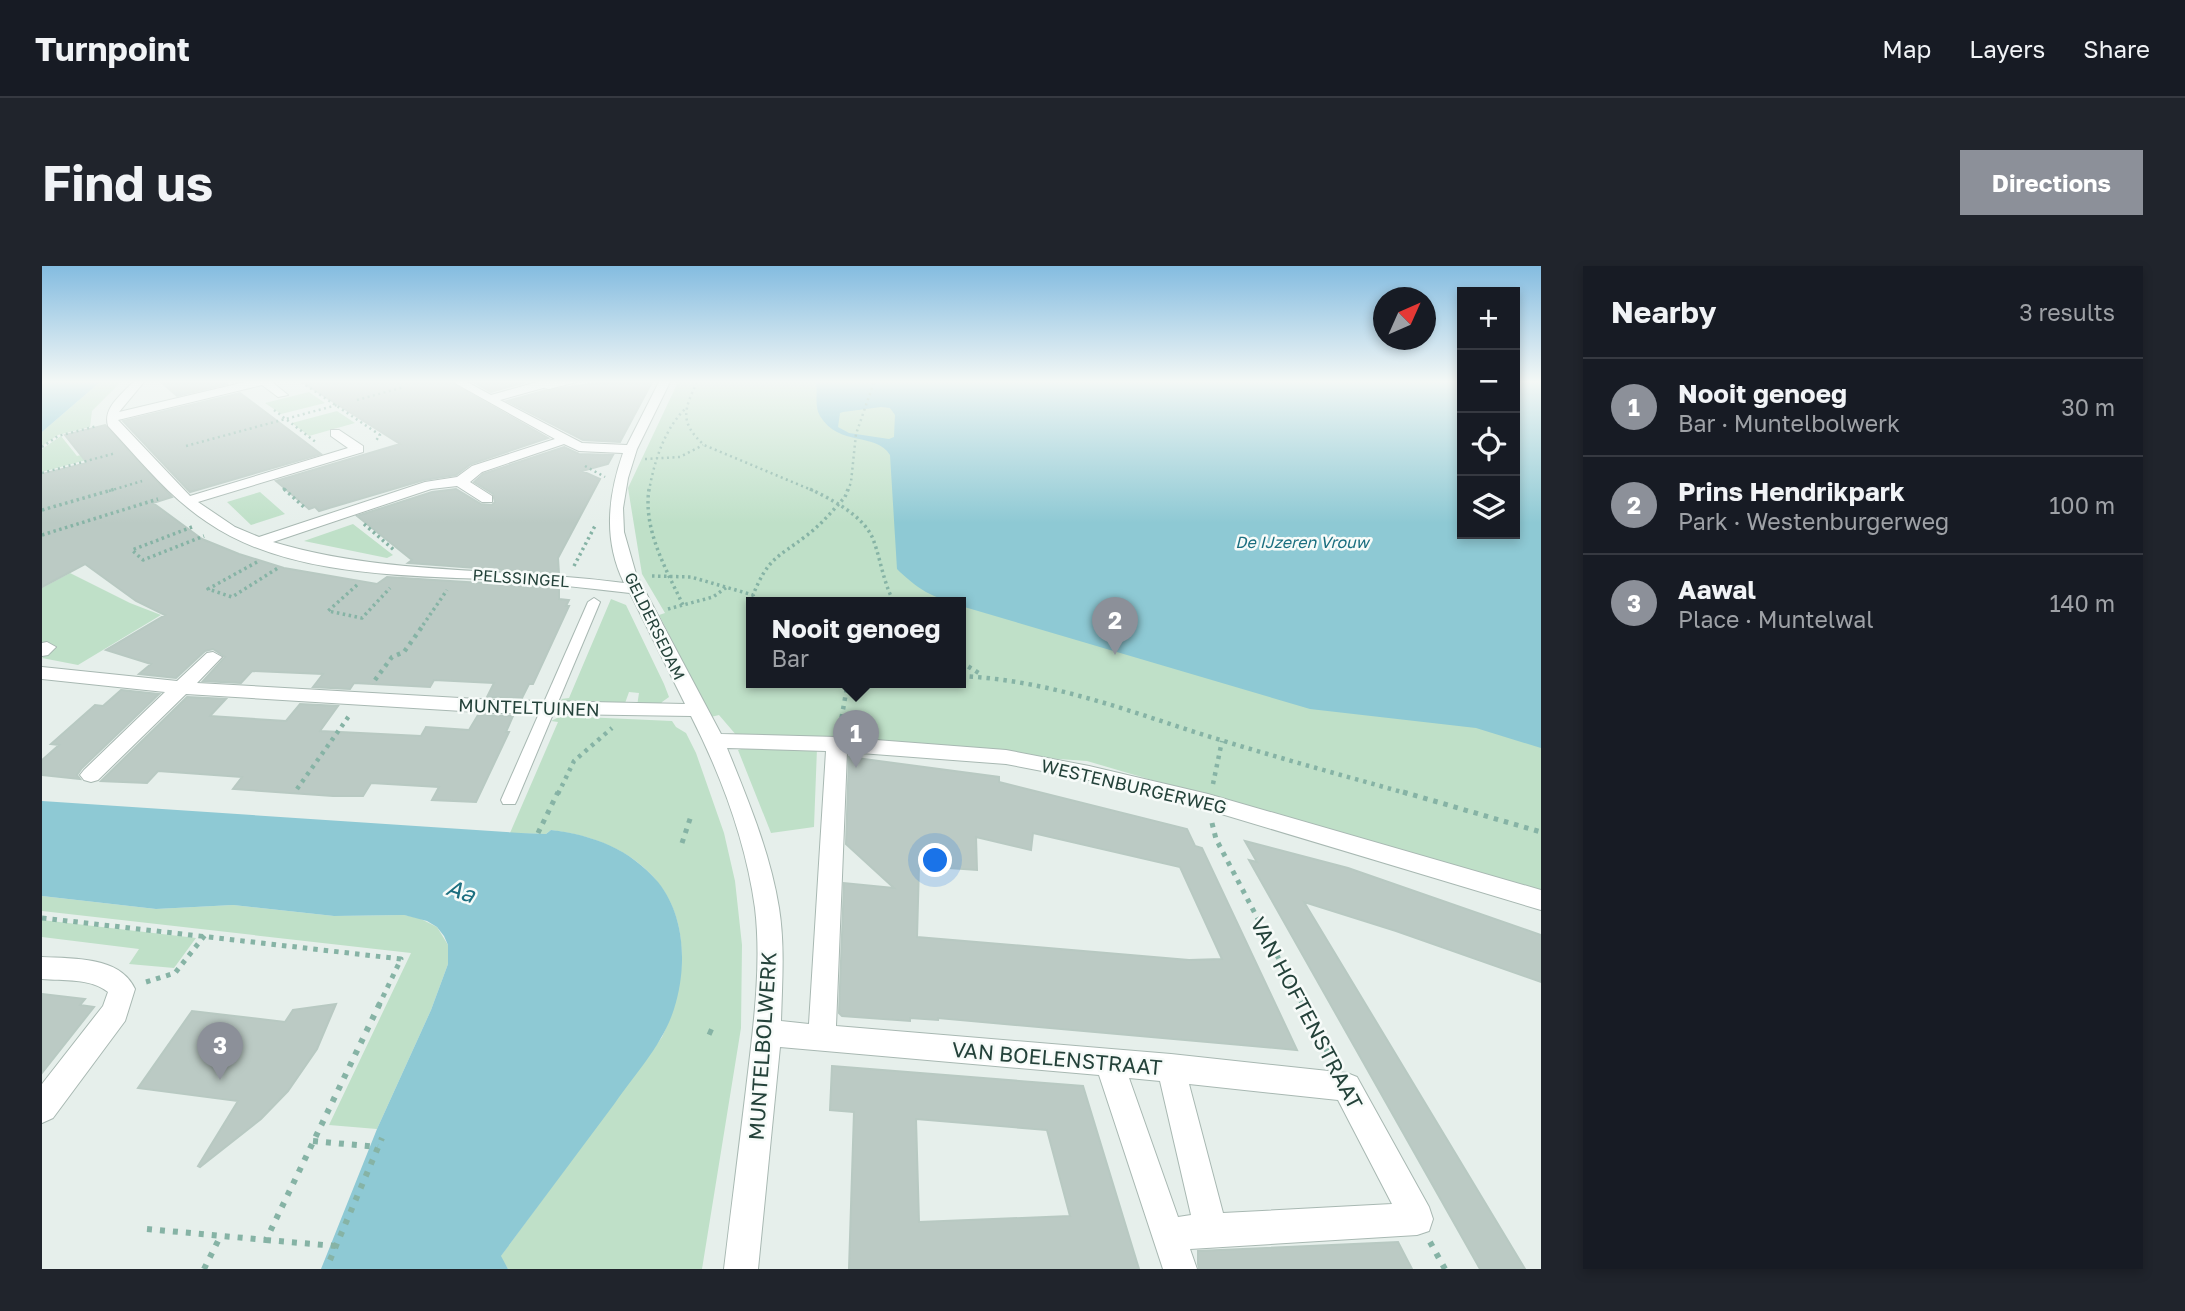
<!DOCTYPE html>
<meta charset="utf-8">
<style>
body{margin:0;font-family:"Golos Text",sans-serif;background:#20242c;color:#f1f3f6}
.controls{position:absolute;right:21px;top:21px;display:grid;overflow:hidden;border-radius:0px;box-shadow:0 4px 10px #0003}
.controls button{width:63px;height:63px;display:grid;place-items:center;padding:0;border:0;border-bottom:2px solid #363941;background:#171b24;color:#f1f3f6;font:35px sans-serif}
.compass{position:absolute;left:1331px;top:21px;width:63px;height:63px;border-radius:50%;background:#171b24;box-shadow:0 4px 10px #0003;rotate:45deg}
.you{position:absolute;left:894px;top:595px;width:24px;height:24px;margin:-18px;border:5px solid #fff;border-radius:50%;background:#1a73e8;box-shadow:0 0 0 10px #1a73e833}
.badge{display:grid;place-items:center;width:46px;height:46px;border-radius:50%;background:#8c9099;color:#fff;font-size:23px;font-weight:700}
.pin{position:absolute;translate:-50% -58px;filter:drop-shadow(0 2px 4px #0008)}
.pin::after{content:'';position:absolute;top:37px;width:24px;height:21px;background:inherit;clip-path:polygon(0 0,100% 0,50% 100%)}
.popup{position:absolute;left:704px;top:331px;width:220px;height:91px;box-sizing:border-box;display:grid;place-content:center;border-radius:0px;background:#171b24;filter:drop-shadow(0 2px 5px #0005);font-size:23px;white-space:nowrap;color:#9ea1a6}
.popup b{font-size:26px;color:#f1f3f6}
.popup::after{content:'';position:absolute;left:50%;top:100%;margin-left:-14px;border:14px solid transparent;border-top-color:#171b24}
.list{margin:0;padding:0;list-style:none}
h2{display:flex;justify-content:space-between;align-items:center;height:91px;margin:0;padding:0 28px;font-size:30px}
h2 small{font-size:23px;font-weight:400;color:#9ea1a6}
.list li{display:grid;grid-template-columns:46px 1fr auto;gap:21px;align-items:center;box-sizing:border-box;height:98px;padding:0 28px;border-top:2px solid #363941}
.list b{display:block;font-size:26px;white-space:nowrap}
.list p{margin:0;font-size:23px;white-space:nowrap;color:#9ea1a6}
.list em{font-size:23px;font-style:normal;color:#9ea1a6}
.icon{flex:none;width:38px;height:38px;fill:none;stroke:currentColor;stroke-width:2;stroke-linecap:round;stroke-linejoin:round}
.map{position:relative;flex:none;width:1499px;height:1003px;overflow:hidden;border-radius:0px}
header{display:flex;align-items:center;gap:42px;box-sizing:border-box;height:98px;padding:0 35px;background:#171b24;border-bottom:2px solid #363941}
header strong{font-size:33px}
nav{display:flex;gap:38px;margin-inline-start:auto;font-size:24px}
.intro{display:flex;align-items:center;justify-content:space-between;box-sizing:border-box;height:168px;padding:0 42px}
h1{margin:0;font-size:49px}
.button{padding:18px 32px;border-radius:0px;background:#8c9099;color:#fff;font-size:24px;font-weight:700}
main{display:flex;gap:42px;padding:0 42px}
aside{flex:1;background:#171b24;border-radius:0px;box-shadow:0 4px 10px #0003}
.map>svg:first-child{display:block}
</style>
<header>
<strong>Turnpoint</strong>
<nav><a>Map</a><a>Layers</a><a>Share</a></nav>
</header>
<div class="intro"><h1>Find us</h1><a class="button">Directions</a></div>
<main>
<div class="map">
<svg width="1499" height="1003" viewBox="0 0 1499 1003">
<rect width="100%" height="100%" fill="#e6efeb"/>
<!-- green -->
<path fill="#bfe0c8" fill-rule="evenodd" d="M58 116H79L50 145 48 161 16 169 0 180V166Z
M636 116H1420V268H1473V116H1499V628L1045 495 695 470 677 449 669 451 617 349 623 347 600 308 586 222ZM709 336H919V416H709Z
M267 126 283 137 239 148 223 137Z
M295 145 313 157 267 170 250 157Z
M19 170 35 190 66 182 70 187 0 206V183Z
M218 226 243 248 209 259 185 236Z
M311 258 351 289 345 292 262 275Z
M28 307 88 337 119 349 36 399 0 392 14 380 0 378V322Z
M569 333 584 339 622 418 627 431 620 436 618 441 595 440 597 427 587 426 582 440 523 436 519 433 527 432Z
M519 450 630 455 634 461 644 467 654 487 682 567 693 615 700 679 699 762 660 1003H466L458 991 620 771C668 666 628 579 509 564L504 568 468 567 516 456 509 455Z
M706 481 775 482 772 561 729 567 696 484Z
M0 630 114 643 191 639 292 650 362 649 377 652 395 661 406 679V698L389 744 335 863 287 859 369 687 0 645Z
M0 654 154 672 132 702 87 698 97 683 0 671Z"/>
<!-- water -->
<path fill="#8ec9d4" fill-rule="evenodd" d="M3 116H58L0 166V119Z
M774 116H1420V268H1473V116H1499V482L1434 462 1268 443 919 340V336C894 336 872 320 855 303L848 189C834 166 797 181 778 150 772 140 776 127 774 116ZM839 141 848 142 853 149 852 171 847 173 807 167 796 161 798 147 801 146Z
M0 535 479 567 504 568 509 564C551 569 588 583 616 616 644 651 645 702 632 743 621 778 594 807 573 837 535 888 497 939 459 990L466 1003H279L335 863 389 744 406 698V679L402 670 395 661 385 655 362 649 292 650 191 639 114 643 0 630Z"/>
<!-- building -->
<path fill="#bbcac4" stroke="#b8c9c2" stroke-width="2" fill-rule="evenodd" d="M119 116H183L185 118 135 130Z
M260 116H408L506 172 429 198 414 209 382 214 277 245 273 241 267 243 234 215 358 178Z
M431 116H484L449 126Z
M610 116 578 176 541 174 465 135 501 125 554 117Z
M198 127 279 188 148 226 81 155Z
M63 159 130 231 111 237 160 273 197 288 242 302 335 318 345 311 517 322V333L527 334 524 340H527L491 418H487L480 432 445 431 452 417 392 414 388 421 312 417 308 423 271 421 281 408 210 405 199 417 161 415 183 391 171 383 163 385 134 412 97 408 109 398 64 384 123 349 94 335 43 298 0 321V208L45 197 23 169Z
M522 181 537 188 571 189 566 198 540 205 558 213 516 292 517 308 366 297 370 294 315 250 390 226 414 223 439 238 450 239 453 236 451 228 432 216 441 208Z
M79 424 117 428 40 502 35 509 38 513 0 509V494L17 479 9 478 53 439 61 440Z
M145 431 184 433 168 450 244 455 258 438 296 440 278 465 379 470 384 461 427 464 436 449 471 450 464 466H467L434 536 390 534 397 521 329 517 321 530H291L191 523 200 511 116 505 105 517 59 515Z
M807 491 957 511V516L1145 563 1153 580 1160 582 1255 784 896 752V754L868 752V755L800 750 797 747 802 617 852 622 804 578ZM991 567 1138 601 1180 693 1147 694 875 671 877 600 935 604 934 571 989 584Z
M1203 575 1306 602 1499 669V716L1354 665 1262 636 1483 1003H1438L1207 594 1215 596Z
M0 728 43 733 38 739 52 741 0 807Z
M294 738 275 783 246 825 219 853 158 901 156 900 196 835 96 822 150 745 243 756 251 744Z
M790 800 1041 820 1097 1003H807L812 846 788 844ZM874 853 1005 864 1028 950 877 956Z
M1356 976 1370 1003H1157L1156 998V985Z"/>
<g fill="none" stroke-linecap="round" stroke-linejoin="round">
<!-- lane casing -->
<g stroke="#a8b8b2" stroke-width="2">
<path id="lane" d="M552 332 558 336 475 534 473 538H461L459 534 546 336Z"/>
</g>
<!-- street casing -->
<g stroke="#a8b8b2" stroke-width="2">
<path id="street" d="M91 116H102L77 146 203 116H230L246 129 236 131 220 119 76 154 148 230 306 182 289 170V164H297L321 180V186L156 236 193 261 217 271 383 216 415 211 430 200 513 173 411 116H425L449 129 495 116H535L507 123 501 122 458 134 540 177 585 179 617 116H628L595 183 586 212 581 242 582 266 594 308 679 468 795 471 964 484 1047 500 1166 528 1499 624V644L1166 544 1047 514 964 498 805 486 794 760 1129 788 1305 807 1315 811 1387 941 1391 953 1387 965 1375 969 1148 983 1155 1003H1121L1057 809 738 781 716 1003H682C689 943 697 883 704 823 711 764 720 701 713 642 704 576 679 509 649 450L453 447 144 428 56 514 49 516 42 514 38 509 42 504 123 426 0 413V401L135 415 165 387 171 386 180 391 155 417 453 434 643 438 588 327C545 322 503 317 460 314 365 309 246 312 165 256 126 230 97 193 66 160 61 142 78 130 91 116ZM522 178 537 185 581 187C566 230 561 274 582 317 465 301 344 310 231 276L389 223 415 220 440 236H450V230L428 216 440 206ZM685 482 784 485 767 758 739 755C740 718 743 679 737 642 728 586 706 534 685 482ZM1087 812 1118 815 1149 949 1136 951ZM1147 818 1296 834 1350 938 1181 947Z
M5 376 14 381 6 389 0 390V377Z
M0 691C32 693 78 690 93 723L83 755 11 852 0 857V818L61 740 66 726C48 712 22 715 0 713Z"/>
</g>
<!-- path-far4 -->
<path stroke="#86b3a5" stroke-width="2.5" stroke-dasharray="2 3.5" stroke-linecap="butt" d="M259 116 338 169 333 176
M655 116C642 144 637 156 662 179L772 225
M315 134 362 121
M232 144 275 177
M144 180 295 139
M0 181 16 170 55 160
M603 193 638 191 661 179
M543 200 563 211
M0 207 74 187
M241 222 244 225
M67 225 100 215
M607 225C612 196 622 164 643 143
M806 225 809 216 814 168 832 116"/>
<!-- path-far3 -->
<path stroke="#86b3a5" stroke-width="3.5" stroke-dasharray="2.5 3.5" stroke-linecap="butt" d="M242 223 263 242
M607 223C601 264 624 303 641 339
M768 223C789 233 822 250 831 273 839 294 841 316 852 336
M0 244 73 223
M322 258 352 284
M150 261 90 284 101 294 162 270
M0 269 116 233
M215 296 166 323 190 331 236 302
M532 300 554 258
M610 310 649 311 711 329
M315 319 286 345 320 352 348 322
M714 336 711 329C726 292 735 292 764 270 779 259 791 244 803 231L806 223
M626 343 671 331 685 321
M381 359 405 324"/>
<!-- path-far2 -->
<path stroke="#86b3a5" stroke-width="4.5" stroke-dasharray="3.5 5" stroke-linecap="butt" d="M919 396 940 409
M919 410C1005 414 1081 443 1162 469 1230 490 1299 509 1367 528
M333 414 350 391 362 386 382 358
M798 460 806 416
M1171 518 1180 475
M255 523 307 450
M516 528 532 495 570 462"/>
<!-- path-far1 -->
<path stroke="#86b3a5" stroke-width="5" stroke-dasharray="4.5 6" stroke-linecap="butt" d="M1361 526 1499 566
M1170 557 1174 573 1261 739
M496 567 516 526
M640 577 649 550
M0 652 359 693 337 739
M104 716 133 707 163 669"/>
<!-- path -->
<path stroke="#86b3a5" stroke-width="6" stroke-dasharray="5 8" stroke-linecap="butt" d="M1260 737 1289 792
M666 765 675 769
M271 875 336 881
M105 963 224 974 338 737
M224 974 294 980
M1388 976 1403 1003
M288 994 340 872
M162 1003 179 969"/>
<!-- lane -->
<use href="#lane" fill="#fff" fill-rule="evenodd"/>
<!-- street -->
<use href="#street" fill="#fff" fill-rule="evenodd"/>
</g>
<!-- sky -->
<linearGradient id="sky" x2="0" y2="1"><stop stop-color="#84bce0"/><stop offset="0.45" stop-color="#f4f8f6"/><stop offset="1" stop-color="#f4f8f6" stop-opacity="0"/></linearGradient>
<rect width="1499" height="257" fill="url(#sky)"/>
<g text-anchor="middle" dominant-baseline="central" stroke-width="5" stroke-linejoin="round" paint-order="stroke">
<!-- far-water labels -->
<g font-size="16" font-style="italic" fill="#1c6f80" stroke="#f7fbf9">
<text x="1260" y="276">De IJzeren Vrouw</text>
</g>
<!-- far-street labels -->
<g font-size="16" fill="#24423a" stroke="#f7fbf9">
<text transform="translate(479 312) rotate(4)">PELSSINGEL</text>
<text transform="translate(613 360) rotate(64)">GELDERSEDAM</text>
</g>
<!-- street labels -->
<g font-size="18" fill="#24423a" stroke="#f7fbf9">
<text transform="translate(487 441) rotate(2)">MUNTELTUINEN</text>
<text transform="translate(1092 520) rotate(13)">WESTENBURGERWEG</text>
</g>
<!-- near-street labels -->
<g font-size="21" fill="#24423a" stroke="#f7fbf9">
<text transform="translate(1265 747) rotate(62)">VAN HOFTENSTRAAT</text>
<text transform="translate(720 780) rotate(-86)">MUNTELBOLWERK</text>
<text transform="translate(1015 792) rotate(5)">VAN BOELENSTRAAT</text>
</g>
<!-- near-water labels -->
<g font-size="23" font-style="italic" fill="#1c6f80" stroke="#f7fbf9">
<text transform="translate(419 624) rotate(19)">Aa</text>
</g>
</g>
</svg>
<div class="controls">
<button>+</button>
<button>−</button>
<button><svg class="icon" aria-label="locate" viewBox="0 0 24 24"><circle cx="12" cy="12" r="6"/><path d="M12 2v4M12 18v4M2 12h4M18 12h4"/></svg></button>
<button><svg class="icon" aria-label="layers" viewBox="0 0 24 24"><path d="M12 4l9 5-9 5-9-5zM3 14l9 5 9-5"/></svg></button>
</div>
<svg class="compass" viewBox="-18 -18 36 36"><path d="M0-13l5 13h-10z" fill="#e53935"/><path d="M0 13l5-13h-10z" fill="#9ea1a6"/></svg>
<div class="you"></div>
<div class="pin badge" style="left:814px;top:502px">1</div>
<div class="popup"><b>Nooit genoeg</b>Bar</div>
<div class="pin badge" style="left:1073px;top:389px">2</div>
<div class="pin badge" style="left:178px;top:814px">3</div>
</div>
<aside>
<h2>Nearby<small>3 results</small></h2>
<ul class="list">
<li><span class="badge">1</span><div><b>Nooit genoeg</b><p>Bar · Muntelbolwerk</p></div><em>30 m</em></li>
<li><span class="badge">2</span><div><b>Prins Hendrikpark</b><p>Park · Westenburgerweg</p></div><em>100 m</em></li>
<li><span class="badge">3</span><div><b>Aawal</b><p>Place · Muntelwal</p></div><em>140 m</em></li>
</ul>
</aside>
</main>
